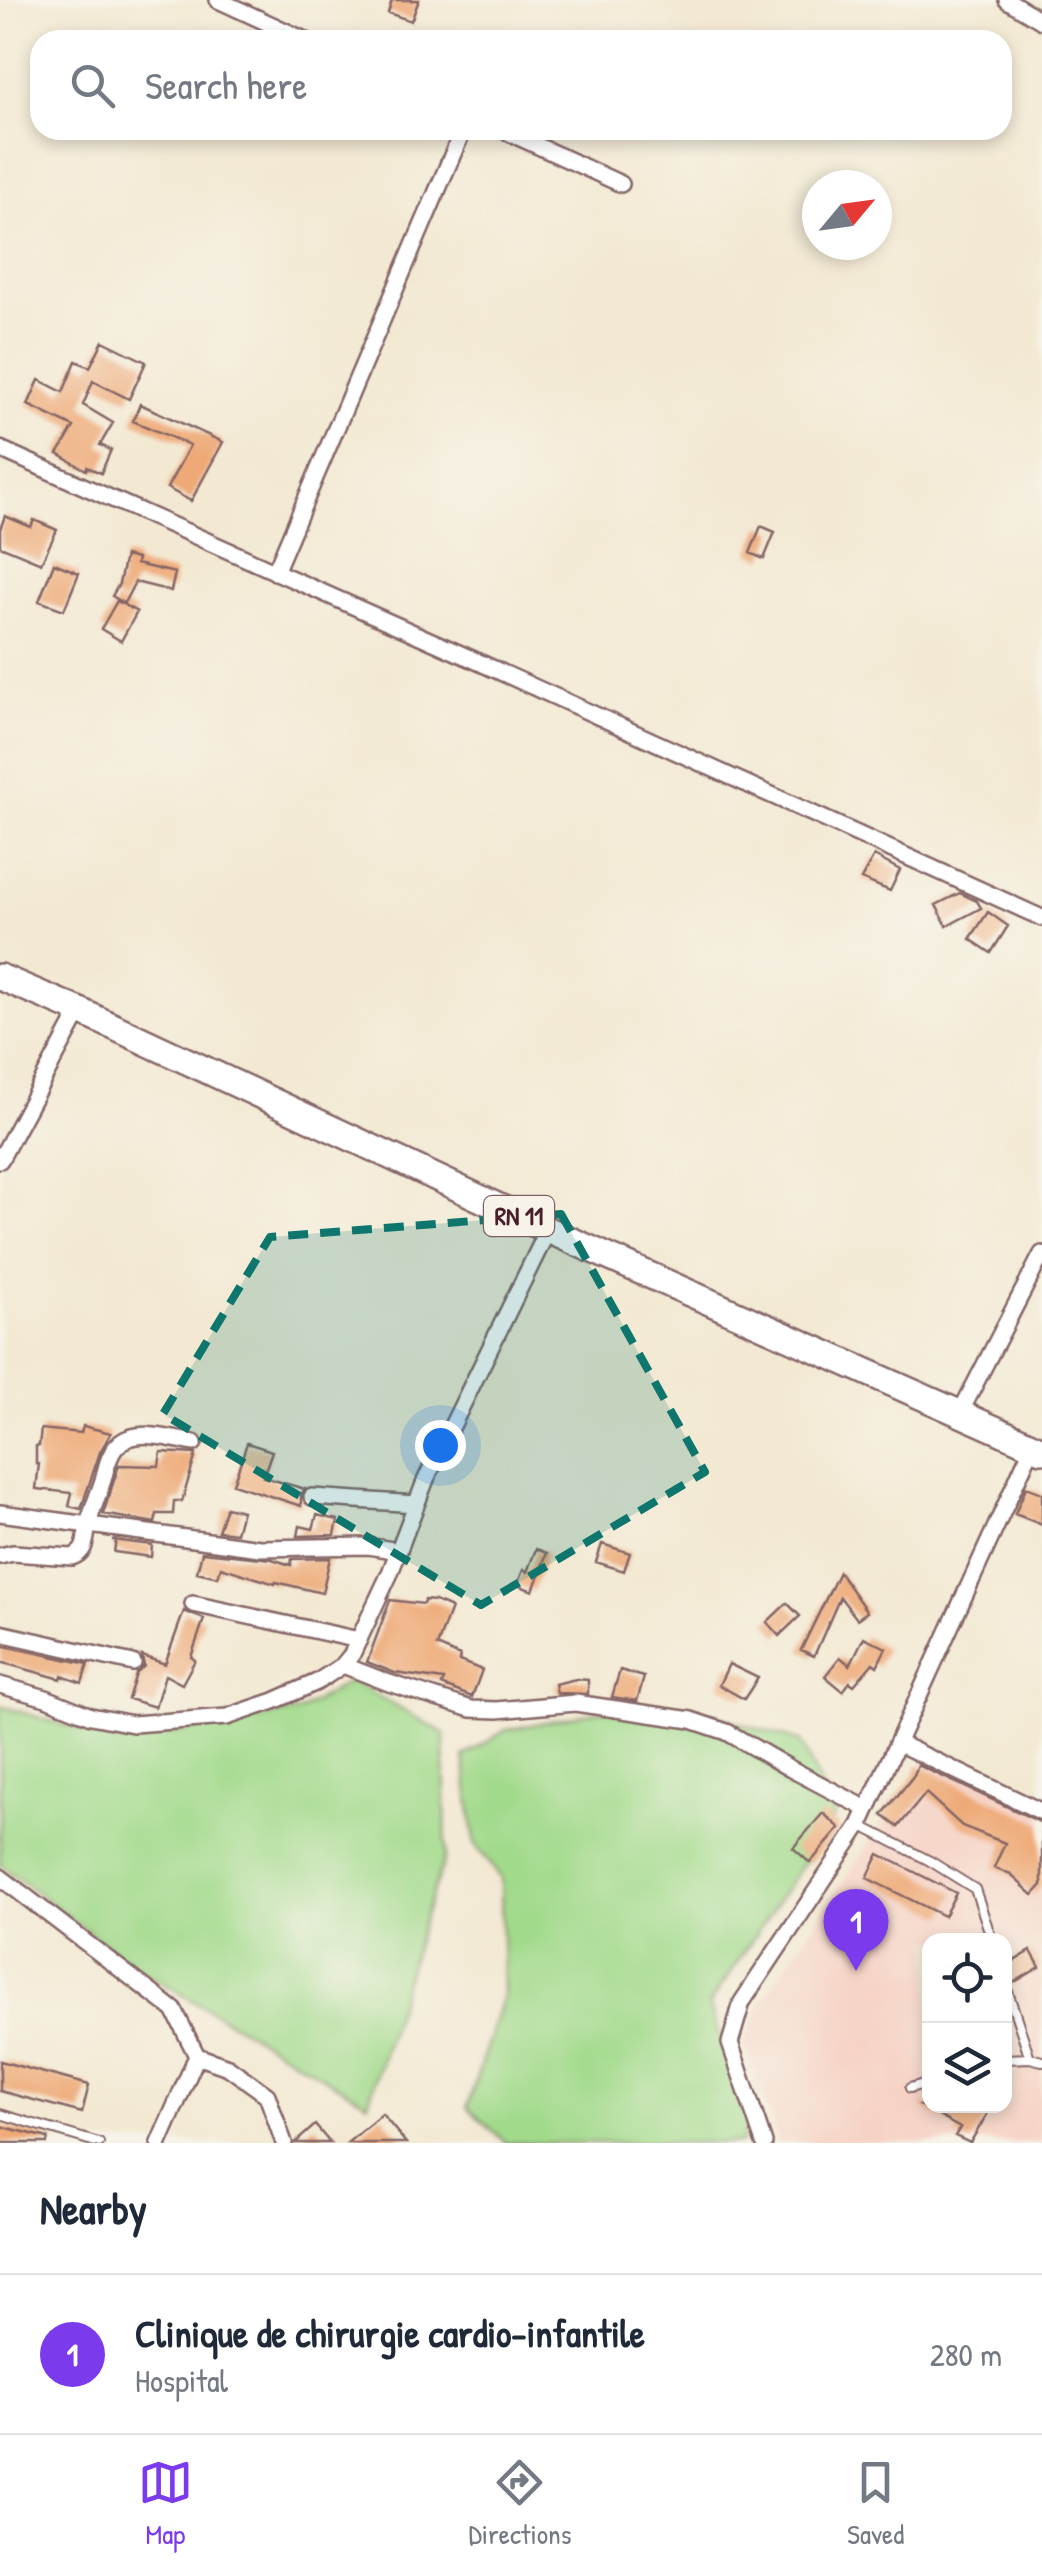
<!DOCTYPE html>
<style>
body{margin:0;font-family:"Patrick Hand",sans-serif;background:#f2f2f3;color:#1f2937}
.controls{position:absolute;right:30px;bottom:30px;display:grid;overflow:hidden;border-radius:20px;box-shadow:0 5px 15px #0003}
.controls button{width:90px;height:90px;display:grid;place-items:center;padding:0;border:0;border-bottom:2px solid #e0e1e3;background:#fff;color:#1f2937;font:50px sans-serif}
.compass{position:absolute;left:802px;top:170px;width:90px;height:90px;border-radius:50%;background:#fff;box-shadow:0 5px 15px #0003;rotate:61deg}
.you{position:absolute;left:440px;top:1445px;width:35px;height:35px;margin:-25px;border:8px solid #fff;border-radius:50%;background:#1a73e8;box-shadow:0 0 0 15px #1a73e833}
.badge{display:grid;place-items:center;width:65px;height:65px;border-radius:50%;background:#7c3aed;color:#fff;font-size:32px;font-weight:700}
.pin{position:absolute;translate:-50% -82px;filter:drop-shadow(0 2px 5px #0008)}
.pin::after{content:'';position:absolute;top:52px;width:35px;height:30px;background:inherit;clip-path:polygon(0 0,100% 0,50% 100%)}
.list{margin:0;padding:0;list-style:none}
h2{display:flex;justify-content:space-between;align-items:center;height:130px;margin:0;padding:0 40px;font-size:42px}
h2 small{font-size:32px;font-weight:400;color:#747a83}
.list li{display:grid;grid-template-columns:65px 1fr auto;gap:30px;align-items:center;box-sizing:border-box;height:160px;padding:0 40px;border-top:2px solid #e0e1e3}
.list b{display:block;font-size:38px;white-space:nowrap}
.list p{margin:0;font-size:32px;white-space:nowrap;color:#747a83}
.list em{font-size:32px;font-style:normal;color:#747a83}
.icon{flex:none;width:55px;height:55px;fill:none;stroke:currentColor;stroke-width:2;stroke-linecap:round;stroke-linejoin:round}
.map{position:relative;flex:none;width:1042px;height:2143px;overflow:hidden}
.search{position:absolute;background:#fff;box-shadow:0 5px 15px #0003;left:30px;right:30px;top:30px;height:110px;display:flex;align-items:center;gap:25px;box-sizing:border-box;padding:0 35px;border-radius:30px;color:#747a83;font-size:38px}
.sheet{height:290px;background:#fff}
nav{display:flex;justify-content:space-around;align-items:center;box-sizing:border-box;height:140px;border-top:2px solid #e0e1e3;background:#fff;font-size:28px;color:#747a83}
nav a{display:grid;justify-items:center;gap:5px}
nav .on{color:#7c3aed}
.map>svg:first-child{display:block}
</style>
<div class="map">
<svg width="1042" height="2143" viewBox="0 0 1042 2143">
<rect width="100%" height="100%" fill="#f7f3e8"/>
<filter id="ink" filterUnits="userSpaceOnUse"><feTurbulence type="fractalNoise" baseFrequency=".01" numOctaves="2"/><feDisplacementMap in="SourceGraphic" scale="20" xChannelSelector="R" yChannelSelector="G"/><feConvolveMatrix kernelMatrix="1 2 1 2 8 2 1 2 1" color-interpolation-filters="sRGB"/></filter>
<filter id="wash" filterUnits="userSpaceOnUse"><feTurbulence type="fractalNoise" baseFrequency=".0048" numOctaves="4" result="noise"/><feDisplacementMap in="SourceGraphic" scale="40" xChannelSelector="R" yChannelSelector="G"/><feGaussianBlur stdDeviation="2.25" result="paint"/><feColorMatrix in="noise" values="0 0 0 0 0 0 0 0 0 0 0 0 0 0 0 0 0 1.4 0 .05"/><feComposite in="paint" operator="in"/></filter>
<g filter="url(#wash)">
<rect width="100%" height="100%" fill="#f3e9d3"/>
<!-- built -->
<path fill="#f6d2c4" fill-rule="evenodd" d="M931 1751 1042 1802V2143H779L744 2044 762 2002ZM930 1940H1004V2106H930Z"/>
<!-- green -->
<path fill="#a2da8c" stroke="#767c5c" stroke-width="2.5" d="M350 1681 444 1733 446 1855 426 1911 368 2103 134 1966 0 1865V1706L124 1742 300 1711Z
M605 1710 703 1712 800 1741 835 1815 709 2005 748 2117 742 2143H506L467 2107 503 1996 501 1878 475 1844 464 1757 506 1730Z"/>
<g id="blocks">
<!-- building -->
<path fill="#eea976" d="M392 0H419L411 21 388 13Z
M103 341 146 362 129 399 93 381 83 405 113 423 100 445 111 450 101 473 87 467 86 470 58 454 74 427 28 405 39 380 63 392 76 361 90 367Z
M140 404 223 442 191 501 167 488 190 445 133 421Z
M5 516 31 527 34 520 57 530 41 563 0 546V529Z
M761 526 775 532 764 559 750 553Z
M125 556 137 559 136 564 175 573 171 591 135 582 124 603 112 596 119 584Z
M54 563 79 573 64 610 39 601Z
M117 601 137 612 121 641 101 629Z
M874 856 900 870 890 891 861 879Z
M960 893 977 901 981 908 947 926 936 905Z
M988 912 1008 926 991 953 970 939Z
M83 1426 111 1433 100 1452 81 1509 69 1506 72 1493 36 1489 39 1464H36V1446H39L41 1429 81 1433Z
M247 1443 272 1451 263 1477 305 1489 301 1495V1506L233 1484Z
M161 1452 196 1454 182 1501H174L173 1514H157L155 1523 103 1514 119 1465 159 1466Z
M1026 1487 1042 1493V1525L1015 1514Z
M226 1507 242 1511 236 1533 218 1531Z
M317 1515 338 1520 335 1535 298 1536 300 1526 313 1529Z
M112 1540 152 1545 151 1557 114 1552 116 1540Z
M602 1544 630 1553 624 1571 596 1562Z
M536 1549 547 1553 533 1591 517 1585 523 1570 527 1572Z
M202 1552 272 1559 291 1565 292 1559 330 1558 322 1593 276 1582 275 1584 221 1567 218 1577 197 1572Z
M839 1572 867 1612 857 1619 840 1597 814 1656 801 1650Z
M390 1600 423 1604 425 1600 435 1601 451 1608 437 1646 460 1656 459 1661 482 1670 472 1697 442 1685 444 1680 395 1673 367 1662Z
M787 1603 800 1616 779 1636 767 1622Z
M184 1611 204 1619 191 1657 195 1660 182 1684 165 1675 155 1707 128 1699 136 1674 144 1666 142 1656 165 1664Z
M864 1637 886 1648 877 1666 873 1663 854 1685 850 1682 843 1691 825 1676 840 1657 850 1665Z
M0 1645 88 1664 82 1683 62 1676 61 1679 0 1662Z
M729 1664 758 1678 744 1699 719 1685Z
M620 1670 644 1677 637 1701 612 1697Z
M576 1679 588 1680V1694L557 1693 555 1684Z
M918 1765 1042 1823V1885L1033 1895 1011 1875 994 1868 1005 1843 962 1826 926 1793 898 1827 882 1815 914 1775Z
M823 1813 840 1828 810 1863 793 1848Z
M879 1854 956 1893 944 1916 867 1878Z
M1031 1951 1040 1967 1013 1983 1010 1975 1004 1973V1967Z
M0 2061 89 2085 82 2113 0 2091Z
M921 2106H992L970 2143 955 2136 960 2128Z
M382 2114 406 2143H347Z
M315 2125 330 2143H295Z
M0 2126 48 2138 47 2143H0Z"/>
</g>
</g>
<g filter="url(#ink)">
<use href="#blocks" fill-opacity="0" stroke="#856666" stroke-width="2.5"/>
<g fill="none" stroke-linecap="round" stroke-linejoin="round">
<!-- service casing -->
<g stroke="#856666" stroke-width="12">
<path id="service" d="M860 1825 930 1861 975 1889 992 1940
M1004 1980 1030 2058
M1004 2059 1030 2058 1042 2061
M910 2088 930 2082
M0 2114 99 2143"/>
</g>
<!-- minor casing -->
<g stroke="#856666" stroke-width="20">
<path id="minor" d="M218 0 305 40
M1007 0 1042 21
M503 130 621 184
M0 449 472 659 1042 918
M275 572 463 130
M0 1160 80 1011
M960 1413 1042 1254
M312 1497 416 1504
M0 1513 260 1548 368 1546 399 1551
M0 1556 13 1553 72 1557C87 1552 85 1539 88 1525 92 1510 98 1495 103 1480 106 1469 109 1453 118 1445 136 1427 172 1439 194 1443
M193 1604 359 1640
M0 1633 133 1663
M343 1665 389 1683 471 1709 497 1710 575 1703 691 1720 727 1732 791 1769 867 1809
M0 1685 46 1698 91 1716 133 1724 227 1717 274 1701 317 1682 343 1665 352 1654 390 1573 426 1479 548 1230
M898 1743 1042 1812
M0 1877 174 2010 197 2056 159 2143
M197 2056 228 2067 267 2095 284 2143
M764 2143 730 2043 742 2002 860 1825 1033 1445"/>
</g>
<!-- primary casing -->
<g stroke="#856666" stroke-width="30">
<path id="primary" d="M0 977 80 1011 548 1230 1042 1450"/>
</g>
<!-- service -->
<use href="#service" stroke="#fff" stroke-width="8"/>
<!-- minor -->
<use href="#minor" stroke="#fff" stroke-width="15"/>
<!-- primary -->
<use href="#primary" stroke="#fff" stroke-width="25"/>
</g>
</g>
<!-- marked area -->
<path fill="#0f766e" fill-opacity="0.2" stroke="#0f766e" stroke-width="8" stroke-dasharray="20 12" stroke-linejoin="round" d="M561 1214 705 1472 481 1605 163 1414 270 1237Z"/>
<g text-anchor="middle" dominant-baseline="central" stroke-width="8" stroke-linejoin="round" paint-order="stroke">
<!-- shield labels -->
<rect fill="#f7f3e8" stroke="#7e5f64" stroke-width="2.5" x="484" y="1196" width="70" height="40" rx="8"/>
<g font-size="25" font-weight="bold" fill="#4a1f2b">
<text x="519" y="1216">RN 11</text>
</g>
</g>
</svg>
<div class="controls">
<button><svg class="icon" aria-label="locate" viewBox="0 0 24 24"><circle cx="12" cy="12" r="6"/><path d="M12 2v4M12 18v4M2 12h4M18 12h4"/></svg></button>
<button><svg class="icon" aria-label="layers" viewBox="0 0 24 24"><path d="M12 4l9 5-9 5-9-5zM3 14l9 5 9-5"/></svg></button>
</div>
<svg class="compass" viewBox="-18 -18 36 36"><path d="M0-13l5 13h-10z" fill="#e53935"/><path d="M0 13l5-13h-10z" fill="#747a83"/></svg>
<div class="you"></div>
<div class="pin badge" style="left:856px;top:1971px">1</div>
<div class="search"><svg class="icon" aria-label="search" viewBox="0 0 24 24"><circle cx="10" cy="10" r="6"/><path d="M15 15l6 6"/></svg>Search here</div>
</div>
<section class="sheet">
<h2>Nearby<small></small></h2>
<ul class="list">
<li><span class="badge">1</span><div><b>Clinique de chirurgie cardio-infantile</b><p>Hospital</p></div><em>280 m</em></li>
</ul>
</section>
<nav>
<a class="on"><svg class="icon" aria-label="map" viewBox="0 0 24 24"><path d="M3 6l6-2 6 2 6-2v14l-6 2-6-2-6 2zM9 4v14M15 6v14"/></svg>Map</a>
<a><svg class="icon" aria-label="directions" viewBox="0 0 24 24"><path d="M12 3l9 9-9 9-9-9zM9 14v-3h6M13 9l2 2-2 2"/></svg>Directions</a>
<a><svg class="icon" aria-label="saved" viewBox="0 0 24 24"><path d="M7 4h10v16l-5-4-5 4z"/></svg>Saved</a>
</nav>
